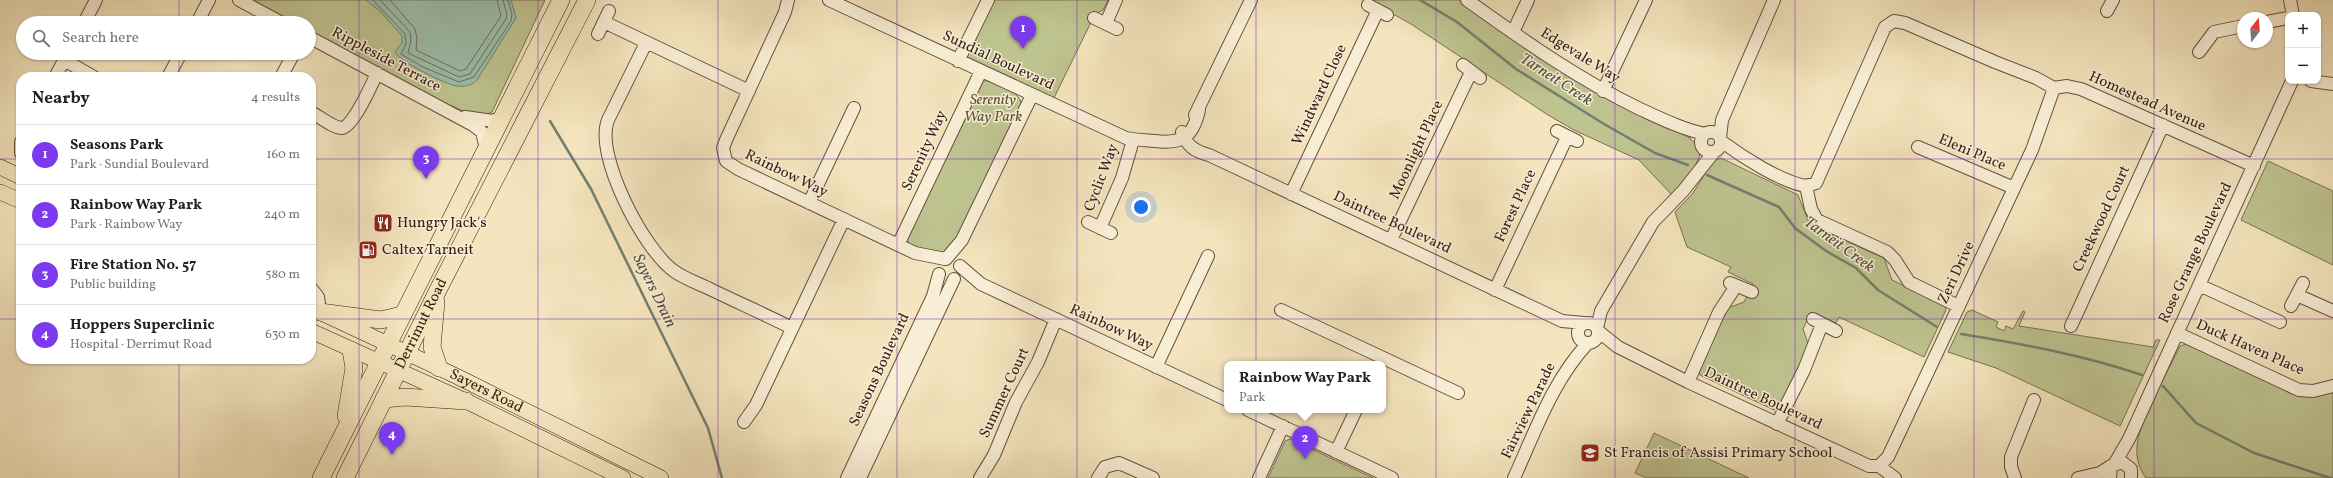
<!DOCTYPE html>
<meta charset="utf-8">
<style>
body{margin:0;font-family:Vollkorn,serif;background:#f2f2f2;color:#222}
.controls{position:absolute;right:12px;top:12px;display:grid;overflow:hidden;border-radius:8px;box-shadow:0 1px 3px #0004}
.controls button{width:36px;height:36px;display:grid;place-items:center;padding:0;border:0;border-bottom:1px solid #e0e0e0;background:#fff;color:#222;font:20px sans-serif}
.compass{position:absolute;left:2237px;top:12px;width:36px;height:36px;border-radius:50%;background:#fff;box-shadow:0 1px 3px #0004;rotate:17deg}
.you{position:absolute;left:1141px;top:207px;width:14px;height:14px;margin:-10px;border:3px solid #fff;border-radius:50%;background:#1a73e8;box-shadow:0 0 0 6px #1a73e833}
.badge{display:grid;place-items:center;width:26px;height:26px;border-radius:50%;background:#7c3aed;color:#fff;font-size:13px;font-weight:700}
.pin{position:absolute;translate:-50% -33px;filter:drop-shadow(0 1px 2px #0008)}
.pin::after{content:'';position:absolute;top:21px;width:14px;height:12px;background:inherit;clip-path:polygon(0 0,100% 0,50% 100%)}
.popup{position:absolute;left:1224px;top:361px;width:162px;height:52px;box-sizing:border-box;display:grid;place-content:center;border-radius:8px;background:#fff;filter:drop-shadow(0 1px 3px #0005);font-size:13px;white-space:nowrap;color:#767676}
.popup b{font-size:15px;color:#222}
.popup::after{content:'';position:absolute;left:50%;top:100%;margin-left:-8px;border:8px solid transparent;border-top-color:#fff}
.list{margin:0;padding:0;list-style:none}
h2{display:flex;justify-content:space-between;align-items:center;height:52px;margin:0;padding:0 16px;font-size:17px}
h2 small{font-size:13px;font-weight:400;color:#767676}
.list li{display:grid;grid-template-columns:26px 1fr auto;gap:12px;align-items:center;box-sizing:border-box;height:60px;padding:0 16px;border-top:1px solid #e0e0e0}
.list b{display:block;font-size:15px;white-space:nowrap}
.list p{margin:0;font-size:13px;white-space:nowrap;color:#767676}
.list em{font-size:13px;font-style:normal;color:#767676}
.icon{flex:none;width:22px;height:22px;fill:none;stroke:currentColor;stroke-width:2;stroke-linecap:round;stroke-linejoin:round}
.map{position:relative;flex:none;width:2333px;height:478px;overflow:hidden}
.search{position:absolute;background:#fff;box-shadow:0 1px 3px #0004;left:16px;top:16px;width:300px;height:44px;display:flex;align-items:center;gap:10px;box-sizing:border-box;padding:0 14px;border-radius:22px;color:#767676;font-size:15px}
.panel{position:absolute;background:#fff;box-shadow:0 1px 3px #0004;left:16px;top:72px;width:300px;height:292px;border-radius:16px}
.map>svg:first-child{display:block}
</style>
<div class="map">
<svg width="2333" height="478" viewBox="0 0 2333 478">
<rect width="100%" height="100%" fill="#f4e5be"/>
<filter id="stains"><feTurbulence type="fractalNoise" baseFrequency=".005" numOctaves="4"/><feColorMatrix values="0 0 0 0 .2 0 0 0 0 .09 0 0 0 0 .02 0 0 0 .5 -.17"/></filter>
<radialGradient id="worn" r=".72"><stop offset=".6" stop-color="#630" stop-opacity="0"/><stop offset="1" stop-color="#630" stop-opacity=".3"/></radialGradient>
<!-- green -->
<path fill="#bec490" stroke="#7a7052" d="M248 0H545L492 112 482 117 468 113 435 99 309 32V23H292Z
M991 0H1108L1103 10 1095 14 1053 100 968 58 967 55Z
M1368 0H1459L1581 84 1690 138 1699 148 1700 155 1693 171 1672 195 1639 160 1574 130 1548 115 1411 24Z
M983 81C993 79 1022 93 1021 104L957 242 949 251 938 256 910 244 907 240 981 82Z
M1721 158 1798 195 1810 225 1884 258 1892 280 1945 305 1946 310 1924 357 1839 317 1836 323 1811 312 1803 329 1809 346 1779 408 1774 410 1700 375 1698 370 1728 308 1744 302 1753 284 1728 272 1731 267 1687 247 1675 212 1693 193 1713 161Z
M2268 161 2333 191V265L2241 220Z
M1972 310 1998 322 1996 327 2004 331 2006 326 2013 329 2023 311 2025 312 2019 326 2153 347 2156 340H2160L2120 426 1996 368 1948 352 1967 312Z
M2186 344 2289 392 2302 396 2333 391V478H2146C2139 469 2136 458 2137 446 2138 424 2169 369 2180 346Z
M1654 433 1749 478H1647L1635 473Z
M1290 439 1373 478H1268L1285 441Z"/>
<!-- water -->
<path fill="#9dc0ac" stroke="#737f6f" d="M366 0H511L516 18 477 80C473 85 464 87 457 86 447 85 398 61 395 52L402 43V36L381 12Z"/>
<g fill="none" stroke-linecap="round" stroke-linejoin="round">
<!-- shore -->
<path stroke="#696e60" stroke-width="1" d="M373 0 405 34 406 44 401 54 423 67 459 82 474 77 511 21 512 14 508 0
M380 0 410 32 411 40 408 53 459 77 470 74 506 19 507 15 503 0
M390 0 415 29 417 38 416 50 460 71 466 69 501 16 497 0"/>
<!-- stream -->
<path stroke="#737f6f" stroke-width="2.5" d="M1420 0 1457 22 1516 69 1604 124 1655 153 1688 165
M550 121 591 189 708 428 722 478
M1707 175 1779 207 1795 228 1826 251 1856 268 1878 290 1937 327
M1961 334C2023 344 2083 355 2142 375
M2163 386 2196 423 2254 453 2330 478"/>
<!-- minor casing -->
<g stroke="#654f3e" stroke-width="14">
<path id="minor" d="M239 0 282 23
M788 0 785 12 726 140 723 148 726 161 738 169 915 253 945 259
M829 0 1126 138C1136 140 1145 140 1155 141 1181 144 1193 138 1199 110
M1467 0C1523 40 1578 79 1640 109 1662 119 1682 129 1705 134
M2290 0 2293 15
M1368 5 1387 15
M2107 11 2113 0
M1094 18 1117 29
M604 22 749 91
M2267 22 2288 18
M84 23 96 0
M197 23 209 0
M1106 23 1116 0
M1513 32 1528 0
M598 34 609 11
M309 37 473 125 482 132 486 149
M646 43 608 120C594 155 644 250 674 271 685 279 700 284 712 290 739 303 766 315 792 328
M2199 52 2214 32 2243 26
M64 60 94 77
M958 61 988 0
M1463 65 1480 78
M55 77 68 53
M168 77 181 53
M281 77 294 53
M2311 81 2333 84
M1603 91 1646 0
M311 112C319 116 333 128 342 128 353 127 372 84 377 73
M1195 115 1251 0
M465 117 493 121 503 116
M1557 131 1577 141
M1182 132C1187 146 1194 151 1209 155L1562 321 1584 323
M1701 142a10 10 0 1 1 20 0a10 10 0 1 1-20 0Z
M1720 138 1722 120 1774 0
M1721 141C1741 156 1781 182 1806 186L1811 209 1817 220 1887 252 1895 260 1909 282 1958 306
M21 142V153
M1918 147 2014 188
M1806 186 1816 183 1885 27 1894 21 1905 23 1995 62 2036 78 2054 88 2067 86 2081 89 2254 166
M1291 194 1378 10
M809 203 854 108
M1088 222 1111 233
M1100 228 1122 178 1133 140
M1391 240 1471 72
M898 245 981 71
M946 259 962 240 1032 95
M960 266 981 284 1227 400
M1730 283 1752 292
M2199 285 2280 322
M311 288 318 297 320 312
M1495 290 1567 137
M2297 295 2333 311
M2291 306 2303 283
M1281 310 1458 393
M1813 319 1836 331
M1578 333a10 10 0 1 1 20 0a10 10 0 1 1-20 0Z
M2071 326 2163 125
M1597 328 1601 311 1653 222 1683 191 1714 152
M1598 331 1618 347 1688 382 1869 466H1879L1895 478
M2177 333 2299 390 2313 391 2333 386
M1156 367 1208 256
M1688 382 1719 312 1736 286
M1248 410 1392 478
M744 422 756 405 844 219
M1777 424 1804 370 1822 324
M1336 452 1356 410
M2115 463 2129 439 2292 81
M1879 466 1888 457 2032 150 2054 88
M847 478 933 296 939 274
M860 478 954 279
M980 478 994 455 1016 402 1038 362 1056 319
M1098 478 1105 467 1119 463 1153 478
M1259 478 1283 426
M1514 478C1535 432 1553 380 1588 343
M2015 478 2011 467V457L2034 400
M2078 478 2100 473 2111 466
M2110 478 2111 466 2122 462 2131 469V478"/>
</g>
<!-- major casing -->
<g stroke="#351d13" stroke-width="16">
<g id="major">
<path d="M0 167 21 177"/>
<path d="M0 192 21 201"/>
<path id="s1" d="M311 308 456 376 661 478"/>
<path d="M311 331 466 401 623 478"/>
</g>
</g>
<!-- highway casing -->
<g stroke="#351d13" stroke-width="18">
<g id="highway">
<path d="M436 302 432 347 439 368"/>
<path d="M320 312 381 320 402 315"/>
<path d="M384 399 405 397 466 401"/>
<path d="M346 416 354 368 351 350"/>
<path d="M321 478 561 0"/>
<path id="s2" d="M345 478 438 290 587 0"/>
</g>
</g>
<!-- minor -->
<use href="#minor" stroke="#f8eed5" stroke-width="12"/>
<!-- major -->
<use href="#major" stroke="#f4e5be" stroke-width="15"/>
<!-- highway -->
<use href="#highway" stroke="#f4e5be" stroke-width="17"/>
</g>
<!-- grid -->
<path fill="none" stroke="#7b2cbf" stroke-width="1" stroke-opacity="0.55" d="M179 0V23M359 0V478M538 0V478M718 0V478M897 0V478M1077 0V478M1256 0V478M1436 0V478M1615 0V478M1795 0V478M1974 0V478M2154 0V478M179 53V77M0 159H21M311 159H2333M0 319H21M311 319H2333M179 359V478"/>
<!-- icons -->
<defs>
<g id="restaurant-square" transform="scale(1)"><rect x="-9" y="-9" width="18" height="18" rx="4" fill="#8f2418" stroke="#f8eed5"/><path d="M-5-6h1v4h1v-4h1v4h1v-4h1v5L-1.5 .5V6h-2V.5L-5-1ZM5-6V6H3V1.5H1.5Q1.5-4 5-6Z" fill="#fff"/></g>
<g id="fuel-square" transform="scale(1)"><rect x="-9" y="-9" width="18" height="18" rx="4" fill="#8f2418" stroke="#f8eed5"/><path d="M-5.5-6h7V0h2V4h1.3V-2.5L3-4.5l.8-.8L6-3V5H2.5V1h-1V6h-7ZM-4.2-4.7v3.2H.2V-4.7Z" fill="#fff"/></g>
<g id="school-square" transform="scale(1)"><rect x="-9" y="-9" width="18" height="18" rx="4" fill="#8f2418" stroke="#f8eed5"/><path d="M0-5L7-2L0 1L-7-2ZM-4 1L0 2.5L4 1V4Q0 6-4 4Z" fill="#fff"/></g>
</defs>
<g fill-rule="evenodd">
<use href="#restaurant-square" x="383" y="223"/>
<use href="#fuel-square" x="368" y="250"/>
<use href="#school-square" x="1590" y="453"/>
</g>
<g text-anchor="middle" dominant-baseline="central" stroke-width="3" stroke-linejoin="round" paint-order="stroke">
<!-- street labels -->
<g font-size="15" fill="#351d13" stroke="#f8eed5">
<text transform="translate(1580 56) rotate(32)">Edgevale Way</text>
<text transform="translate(386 60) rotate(28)">Rippleside Terrace</text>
<text transform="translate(998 61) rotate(25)">Sundial Boulevard</text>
<text transform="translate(1320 95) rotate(-65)">Windward Close</text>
<text transform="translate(2147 102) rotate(24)">Homestead Avenue</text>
<text transform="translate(1417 150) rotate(-65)">Moonlight Place</text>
<text transform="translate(925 151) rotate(-65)">Serenity Way</text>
<text transform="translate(1972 153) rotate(23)">Eleni Place</text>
<text transform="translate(786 174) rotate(26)">Rainbow Way</text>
<text transform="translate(1102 178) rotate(-69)">Cyclic Way</text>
<text transform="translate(1516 206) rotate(-65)">Forest Place</text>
<text transform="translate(2102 219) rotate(-65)">Creekwood Court</text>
<text transform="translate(1392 223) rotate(25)">Daintree Boulevard</text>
<text transform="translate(2196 253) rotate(-65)">Rose Grange Boulevard</text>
<text transform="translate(1957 273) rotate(-65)">Zeri Drive</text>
<text stroke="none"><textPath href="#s2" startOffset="172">Derrimut Road</textPath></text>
<text transform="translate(1111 328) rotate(25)">Rainbow Way</text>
<text transform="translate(2250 348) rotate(24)">Duck Haven Place</text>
<text transform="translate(880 370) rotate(-65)">Seasons Boulevard</text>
<text stroke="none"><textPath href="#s1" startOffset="194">Sayers Road</textPath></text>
<text transform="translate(1005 393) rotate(-65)">Summer Court</text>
<text transform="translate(1763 399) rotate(25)">Daintree Boulevard</text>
<text transform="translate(1529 411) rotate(-64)">Fairview Parade</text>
</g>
<!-- park labels -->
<g font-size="15" font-style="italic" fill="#5e4f38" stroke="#f8eed5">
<text x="993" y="100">Serenity<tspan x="993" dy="17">Way Park</tspan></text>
</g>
<!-- poi labels -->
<g font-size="15" fill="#351d13" stroke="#f8eed5" text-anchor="start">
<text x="397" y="223">Hungry Jack's</text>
<text x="382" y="250">Caltex Tarneit</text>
<text x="1604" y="453">St Francis of Assisi Primary School</text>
</g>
<!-- water labels -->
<g font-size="16" font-style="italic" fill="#544e41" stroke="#f8eed5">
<text transform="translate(1556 80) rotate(33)">Tarneit Creek</text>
<text transform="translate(1839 245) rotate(36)">Tarneit Creek</text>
<text transform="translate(654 291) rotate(64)">Sayers Drain</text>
</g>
</g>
<rect width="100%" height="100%" filter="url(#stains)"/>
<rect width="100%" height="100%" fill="url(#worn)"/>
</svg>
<div class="controls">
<button>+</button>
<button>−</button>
</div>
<svg class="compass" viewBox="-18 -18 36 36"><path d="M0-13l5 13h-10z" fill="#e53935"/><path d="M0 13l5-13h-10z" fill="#767676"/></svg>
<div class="you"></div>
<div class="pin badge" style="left:1023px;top:49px">1</div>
<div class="pin badge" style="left:1305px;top:459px">2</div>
<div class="popup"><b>Rainbow Way Park</b>Park</div>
<div class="pin badge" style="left:426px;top:179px">3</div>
<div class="pin badge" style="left:392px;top:455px">4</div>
<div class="search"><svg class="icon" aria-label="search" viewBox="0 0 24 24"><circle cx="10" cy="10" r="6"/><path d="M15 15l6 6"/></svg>Search here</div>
<section class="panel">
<h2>Nearby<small>4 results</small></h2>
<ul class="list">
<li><span class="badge">1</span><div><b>Seasons Park</b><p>Park · Sundial Boulevard</p></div><em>160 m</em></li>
<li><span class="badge">2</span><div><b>Rainbow Way Park</b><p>Park · Rainbow Way</p></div><em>240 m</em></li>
<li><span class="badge">3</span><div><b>Fire Station No. 57</b><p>Public building</p></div><em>580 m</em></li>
<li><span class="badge">4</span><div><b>Hoppers Superclinic</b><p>Hospital · Derrimut Road</p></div><em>630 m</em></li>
</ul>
</section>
</div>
